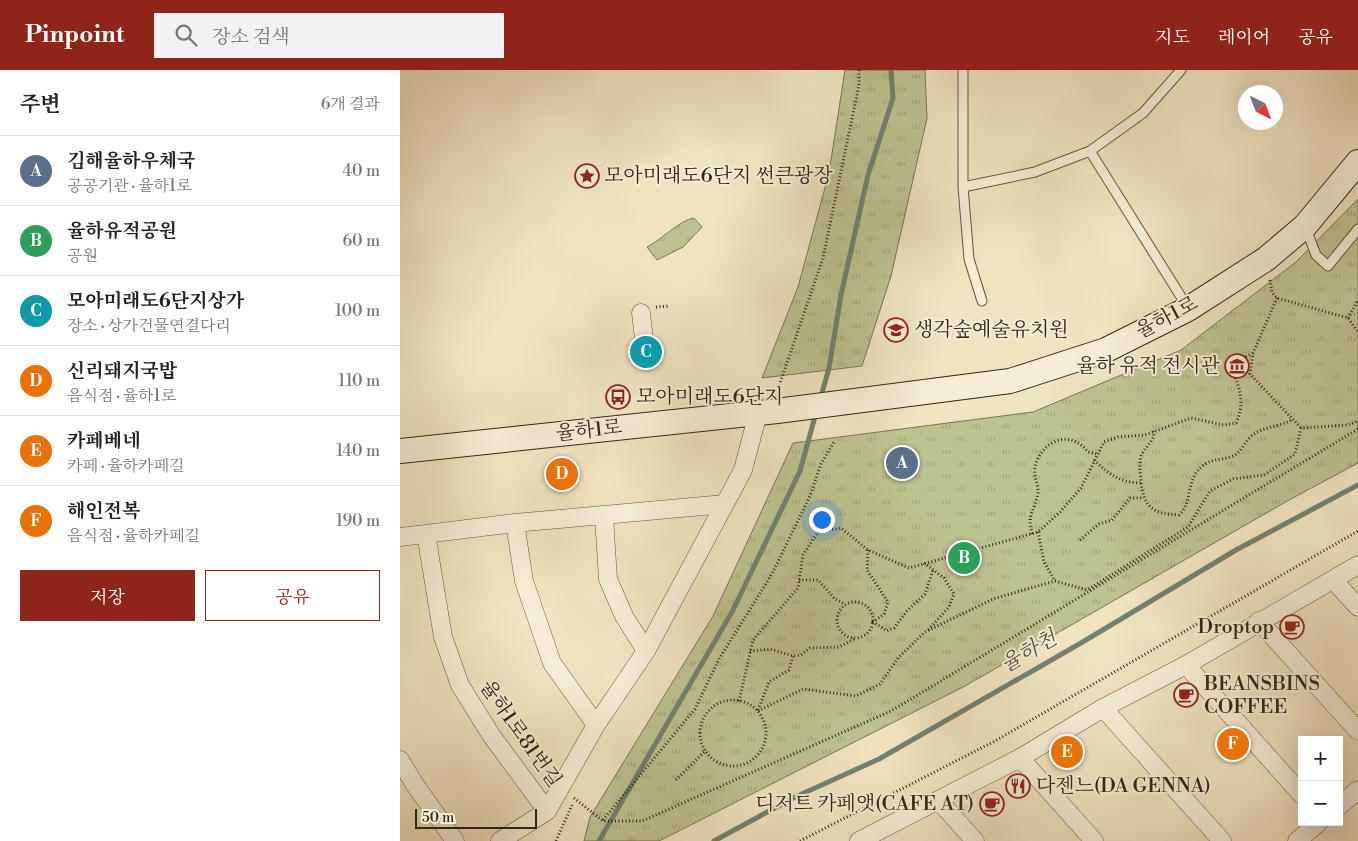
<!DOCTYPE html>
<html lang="ko">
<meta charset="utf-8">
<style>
body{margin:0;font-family:"Libre Bodoni","Noto Serif KR",serif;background:#f2f2f2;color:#222}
.controls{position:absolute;right:15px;bottom:15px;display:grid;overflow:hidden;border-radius:0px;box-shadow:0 5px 20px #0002}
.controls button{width:45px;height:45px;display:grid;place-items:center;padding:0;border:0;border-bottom:1px solid #e0e0e0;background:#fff;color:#222;font:25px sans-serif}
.compass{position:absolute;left:838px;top:15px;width:45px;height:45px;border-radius:50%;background:#fff;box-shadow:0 5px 20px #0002;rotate:138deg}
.scale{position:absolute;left:15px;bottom:12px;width:122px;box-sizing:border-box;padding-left:5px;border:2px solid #322616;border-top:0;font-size:14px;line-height:18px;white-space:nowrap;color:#322616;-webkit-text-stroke:4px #f5edd6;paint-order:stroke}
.you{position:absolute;left:421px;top:449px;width:18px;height:18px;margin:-12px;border:4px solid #fff;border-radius:50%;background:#1a73e8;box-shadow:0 0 0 8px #1a73e833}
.badge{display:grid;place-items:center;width:32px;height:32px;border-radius:50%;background:#8f2418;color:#fff;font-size:16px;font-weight:700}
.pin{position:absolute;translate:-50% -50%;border:2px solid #fff;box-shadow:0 1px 5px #0006}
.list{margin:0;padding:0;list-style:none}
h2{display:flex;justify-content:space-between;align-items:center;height:65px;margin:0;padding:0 20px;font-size:21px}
h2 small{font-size:16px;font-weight:400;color:#767676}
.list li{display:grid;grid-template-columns:32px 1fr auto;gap:15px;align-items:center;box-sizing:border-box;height:70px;padding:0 20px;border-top:1px solid #e0e0e0}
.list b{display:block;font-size:19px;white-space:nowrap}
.list p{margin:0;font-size:16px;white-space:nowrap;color:#767676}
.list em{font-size:16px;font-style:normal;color:#767676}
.actions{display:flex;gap:10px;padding:15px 20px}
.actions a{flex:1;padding:11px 0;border:1px solid #8f2418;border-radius:0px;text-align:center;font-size:18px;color:#8f2418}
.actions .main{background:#8f2418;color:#fff}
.icon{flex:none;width:28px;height:28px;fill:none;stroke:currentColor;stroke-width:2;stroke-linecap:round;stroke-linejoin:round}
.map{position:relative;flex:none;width:958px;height:771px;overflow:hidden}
header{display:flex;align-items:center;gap:30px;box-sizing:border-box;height:70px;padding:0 25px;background:#8f2418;color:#fff}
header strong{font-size:24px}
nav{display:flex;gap:28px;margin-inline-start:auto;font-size:18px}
.search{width:350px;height:45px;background:#f2f2f2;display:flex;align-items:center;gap:12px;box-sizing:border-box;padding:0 18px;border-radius:0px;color:#767676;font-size:19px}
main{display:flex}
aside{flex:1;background:#fff}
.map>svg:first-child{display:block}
</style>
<header>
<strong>Pinpoint</strong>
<div class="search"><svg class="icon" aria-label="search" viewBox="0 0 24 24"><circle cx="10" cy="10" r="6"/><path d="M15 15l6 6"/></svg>장소 검색</div>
<nav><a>지도</a><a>레이어</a><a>공유</a></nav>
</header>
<main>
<aside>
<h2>주변<small>6개 결과</small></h2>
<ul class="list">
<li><span class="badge" style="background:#5c6f8a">A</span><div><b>김해율하우체국</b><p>공공기관 · 율하1로</p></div><em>40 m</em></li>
<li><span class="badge" style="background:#2e9e5b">B</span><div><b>율하유적공원</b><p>공원</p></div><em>60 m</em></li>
<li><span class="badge" style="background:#0f9aa8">C</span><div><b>모아미래도6단지상가</b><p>장소 · 상가건물연결다리</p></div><em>100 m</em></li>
<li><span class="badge" style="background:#e8710a">D</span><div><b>신리돼지국밥</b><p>음식점 · 율하1로</p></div><em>110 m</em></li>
<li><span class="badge" style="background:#e8710a">E</span><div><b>카페베네</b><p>카페 · 율하카페길</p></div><em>140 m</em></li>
<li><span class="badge" style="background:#e8710a">F</span><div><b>해인전복</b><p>음식점 · 율하카페길</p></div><em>190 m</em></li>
</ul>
<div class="actions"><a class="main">저장</a><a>공유</a></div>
</aside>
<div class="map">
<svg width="958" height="771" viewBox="0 0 958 771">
<defs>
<pattern id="park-tufts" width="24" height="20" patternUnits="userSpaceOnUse" patternTransform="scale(1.25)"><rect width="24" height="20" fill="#bdc390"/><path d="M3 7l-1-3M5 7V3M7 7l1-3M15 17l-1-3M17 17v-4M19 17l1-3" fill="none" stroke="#a3a77b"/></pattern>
</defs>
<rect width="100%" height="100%" fill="#f0e3c0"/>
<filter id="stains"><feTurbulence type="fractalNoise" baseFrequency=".004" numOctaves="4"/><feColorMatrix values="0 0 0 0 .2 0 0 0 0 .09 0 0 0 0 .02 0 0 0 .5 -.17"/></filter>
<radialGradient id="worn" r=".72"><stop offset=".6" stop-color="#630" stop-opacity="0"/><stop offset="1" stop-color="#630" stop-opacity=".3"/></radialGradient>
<!-- park -->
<path fill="url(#park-tufts)" stroke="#787453" d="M445 0H525L527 48 491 206 462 296 362 308 398 217 429 103Z
M958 129V393L889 430 565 616 259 771H184L190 747 313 546 393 373 633 342 781 280 896 192Z
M294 148 302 157 283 177 257 190 247 177C261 170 280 150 294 148Z"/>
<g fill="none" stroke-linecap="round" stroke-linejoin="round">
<!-- stream -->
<path stroke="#718270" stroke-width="5" d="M420 330 429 298 441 225 468 105 493 28 491 0
M199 771 333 540 400 401 416 343
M314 771 393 728 479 689 681 573 836 480 958 415"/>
<!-- lane casing -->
<g stroke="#625540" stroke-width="11">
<path id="lane" d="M563 0V117L569 189 582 231
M690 81 743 43 781 0
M563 117 635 102 690 81 788 238
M905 156 916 185 928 196 958 159"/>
</g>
<!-- street casing -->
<g stroke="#625540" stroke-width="19">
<path id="street" d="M241 243 244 269
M204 447 208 509 224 546 246 581
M115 453 124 511 152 593 196 655
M26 464 43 567 60 615 91 665 147 741
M0 467 115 453 325 434
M934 511 958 537
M859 551 958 661
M786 595 902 725
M703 638 822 771
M620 688 694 771
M0 690 15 715 55 771
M539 731 575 771
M939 736 958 720
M100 771 147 741 196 655 246 581 343 400 358 343
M459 771 620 688 703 638 786 595 958 495
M897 771 919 752"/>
</g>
<!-- secondary casing -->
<g stroke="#322616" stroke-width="26">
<path id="secondary" d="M0 381 377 341 610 311 706 280 788 239 866 189 905 156 958 92"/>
</g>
<!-- path -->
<path stroke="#322616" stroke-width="3" stroke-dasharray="1 2.5" stroke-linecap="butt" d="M870 210 872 222 877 228 948 248 958 262
M877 228 853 283 850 304 901 358
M256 237 270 236
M948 248 958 230
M377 322 423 188 459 15V0
M753 361 754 366C751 373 744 379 741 386 739 394 740 402 741 410 743 437 753 444 779 445 791 434 787 417 796 403 809 386 819 392 833 386 841 383 846 369 854 364 866 356 880 357 893 349
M694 390C709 404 720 413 741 413
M638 462 644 492 655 511
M632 464C627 441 634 444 638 423 639 415 633 407 635 397 641 371 670 358 688 382L697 384
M680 470 699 454 712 450 730 428H742
M468 480 467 500 488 532 484 544 473 552 487 561 494 558 507 541 525 524 533 500
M524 493 544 508 554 524 549 537 528 560
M399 510H418L435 529 445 534
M437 550a18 18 0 1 1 36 0a18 18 0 1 1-36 0Z
M350 581 370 579 393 586 401 585 410 578 439 577 456 568
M300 663a33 33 0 1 1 66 0a33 33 0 1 1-66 0Z
M339 631 353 570 398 518 403 485 418 462 441 458 468 480 509 498 638 462 660 442 681 418 704 372 718 367 745 365 791 348 824 355 836 353C845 334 840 320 833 301L840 290 853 283
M358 640 369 612 389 600 393 586
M358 641 403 619 456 626 480 614 498 588 525 562 593 529 655 511 687 520 788 457 810 421 833 409 864 405 895 384 901 358 948 355 958 351
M276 710 305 681
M174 728 203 751H242L491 641 958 359
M203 750 295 639 319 589 372 504 410 426 421 394 434 372
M156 771 172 735
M400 771 595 671 958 461"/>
<!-- lane -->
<use href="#lane" stroke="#f5edd6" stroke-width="9"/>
<!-- street -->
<use href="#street" stroke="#f5edd6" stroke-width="18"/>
<!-- secondary -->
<use href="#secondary" stroke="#f5edd6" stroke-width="24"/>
</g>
<!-- icons -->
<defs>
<g id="sight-ring" transform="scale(1.25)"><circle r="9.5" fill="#f5edd6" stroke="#8f2418" stroke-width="1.5"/><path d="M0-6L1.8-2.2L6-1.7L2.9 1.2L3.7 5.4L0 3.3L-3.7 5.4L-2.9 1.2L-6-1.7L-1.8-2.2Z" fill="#8f2418"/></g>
<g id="school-ring" transform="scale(1.25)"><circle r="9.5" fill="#f5edd6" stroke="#8f2418" stroke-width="1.5"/><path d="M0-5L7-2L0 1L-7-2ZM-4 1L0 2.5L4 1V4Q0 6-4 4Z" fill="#8f2418"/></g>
<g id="museum-ring" transform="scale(1.25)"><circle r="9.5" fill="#f5edd6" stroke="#8f2418" stroke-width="1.5"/><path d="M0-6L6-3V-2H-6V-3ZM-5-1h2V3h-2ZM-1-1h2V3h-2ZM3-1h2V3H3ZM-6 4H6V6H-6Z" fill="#8f2418"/></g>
<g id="bus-ring" transform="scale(1.25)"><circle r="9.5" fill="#f5edd6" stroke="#8f2418" stroke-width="1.5"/><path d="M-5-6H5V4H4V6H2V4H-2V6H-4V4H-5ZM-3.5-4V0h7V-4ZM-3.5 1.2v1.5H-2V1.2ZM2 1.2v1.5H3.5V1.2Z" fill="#8f2418"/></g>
<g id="cafe-ring" transform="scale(1.25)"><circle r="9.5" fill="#f5edd6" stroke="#8f2418" stroke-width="1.5"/><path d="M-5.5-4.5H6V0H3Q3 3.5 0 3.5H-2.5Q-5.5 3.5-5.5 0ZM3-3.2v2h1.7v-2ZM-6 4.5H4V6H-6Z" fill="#8f2418"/></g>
<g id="restaurant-ring" transform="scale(1.25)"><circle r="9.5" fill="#f5edd6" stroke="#8f2418" stroke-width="1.5"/><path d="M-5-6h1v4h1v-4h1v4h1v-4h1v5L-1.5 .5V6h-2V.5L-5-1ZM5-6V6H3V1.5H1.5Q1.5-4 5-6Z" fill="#8f2418"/></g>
</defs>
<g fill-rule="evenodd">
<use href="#sight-ring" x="187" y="106"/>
<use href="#school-ring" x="496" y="260"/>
<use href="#museum-ring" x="837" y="296"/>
<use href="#bus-ring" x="218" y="327"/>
<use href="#cafe-ring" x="892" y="557"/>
<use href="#cafe-ring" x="786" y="625"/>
<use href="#restaurant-ring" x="618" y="716"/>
<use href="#cafe-ring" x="592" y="734"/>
</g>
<g text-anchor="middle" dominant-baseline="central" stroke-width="4" stroke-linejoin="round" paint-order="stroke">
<!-- poi labels -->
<g font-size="20" fill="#322616" stroke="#f5edd6" text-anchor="start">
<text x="204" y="106">모아미래도6단지 썬큰광장</text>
<text x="514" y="260">생각숲예술유치원</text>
<text x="820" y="296" text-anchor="end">율하 유적 전시관</text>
<text x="236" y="327">모아미래도6단지</text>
<text x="874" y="557" text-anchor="end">Droptop</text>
<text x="804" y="614">BEANSBINS<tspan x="804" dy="23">COFFEE</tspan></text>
<text x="636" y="716">다젠느(DA GENNA)</text>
<text x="574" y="734" text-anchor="end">디저트 카페앳(CAFE AT)</text>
</g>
<!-- street labels -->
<g font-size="20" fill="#322616" stroke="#f5edd6">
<text transform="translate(767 248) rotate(-28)">율하1로</text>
<text transform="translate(189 361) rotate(-6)">율하1로</text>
<text transform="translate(120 664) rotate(55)">율하1로81번길</text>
</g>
<!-- water labels -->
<g font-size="21" font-style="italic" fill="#525443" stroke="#f5edd6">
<text transform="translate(629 582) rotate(-30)">율하천</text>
</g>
</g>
<rect width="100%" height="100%" filter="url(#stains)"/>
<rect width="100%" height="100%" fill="url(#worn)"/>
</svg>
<div class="controls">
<button>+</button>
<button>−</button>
</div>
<svg class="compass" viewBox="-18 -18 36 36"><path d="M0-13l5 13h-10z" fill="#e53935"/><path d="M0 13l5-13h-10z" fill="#767676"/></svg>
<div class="scale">50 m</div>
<div class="you"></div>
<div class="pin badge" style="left:502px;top:393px;background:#5c6f8a">A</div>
<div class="pin badge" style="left:564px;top:488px;background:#2e9e5b">B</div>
<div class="pin badge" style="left:246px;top:282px;background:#0f9aa8">C</div>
<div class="pin badge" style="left:162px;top:404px;background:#e8710a">D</div>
<div class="pin badge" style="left:667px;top:682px;background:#e8710a">E</div>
<div class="pin badge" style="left:833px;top:674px;background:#e8710a">F</div>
</div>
</main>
